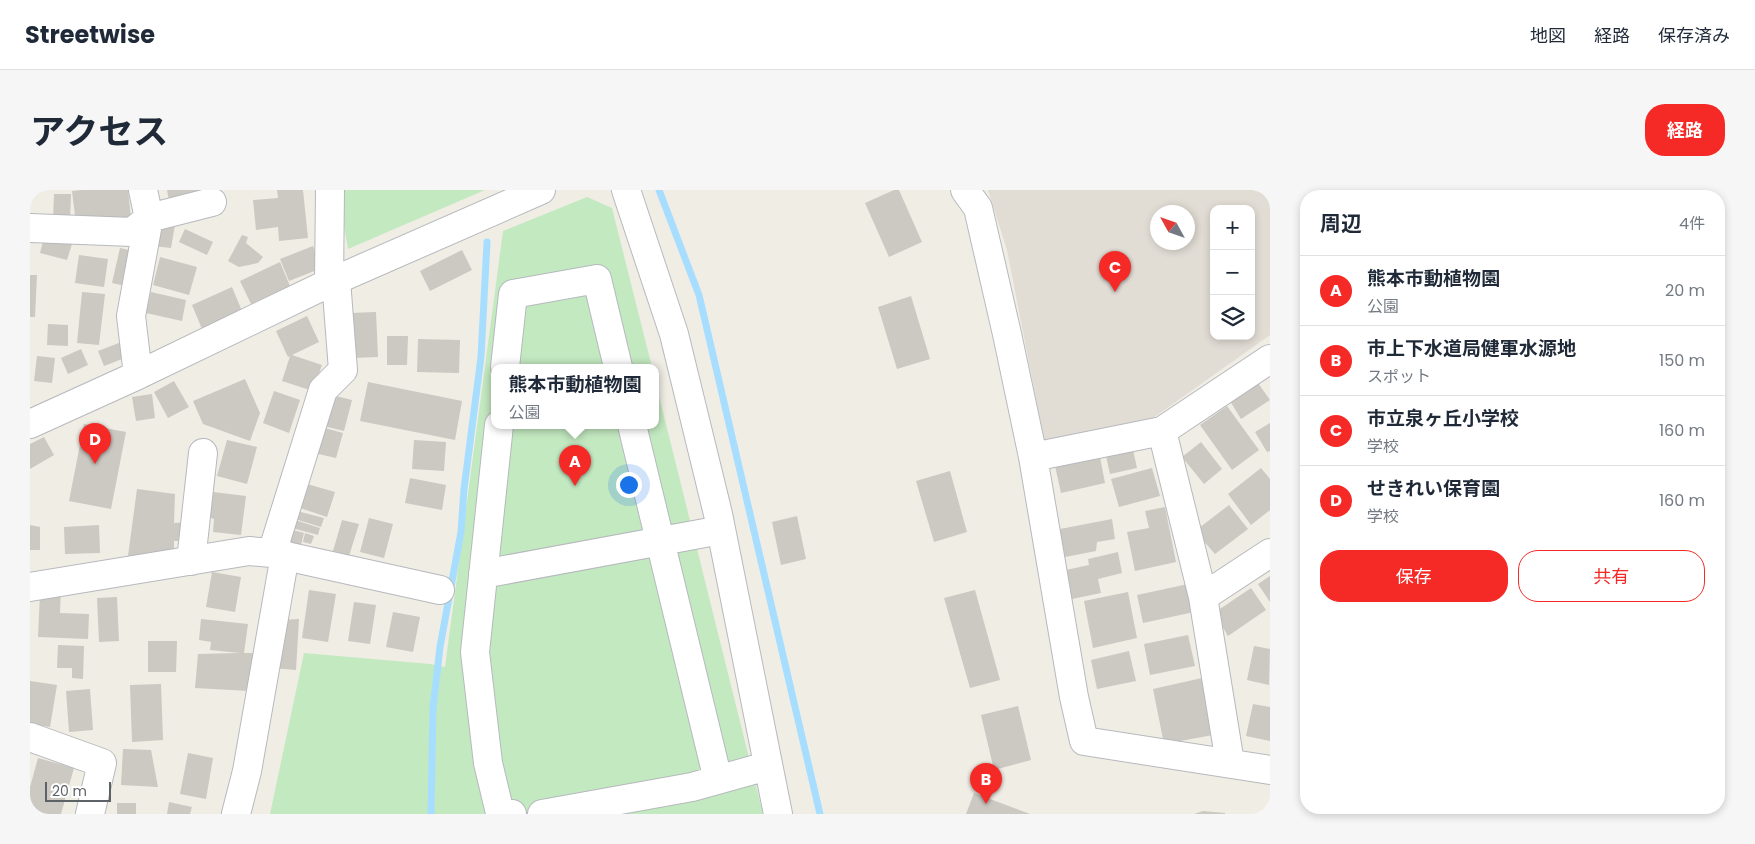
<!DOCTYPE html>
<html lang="ja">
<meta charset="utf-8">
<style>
body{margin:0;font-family:Poppins,"Noto Sans JP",sans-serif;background:#f6f6f7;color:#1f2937}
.controls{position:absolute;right:15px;top:15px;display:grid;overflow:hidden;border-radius:10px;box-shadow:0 2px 8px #0003}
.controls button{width:45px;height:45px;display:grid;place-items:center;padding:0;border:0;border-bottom:1px solid #e0e1e3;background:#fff;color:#1f2937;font:25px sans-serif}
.compass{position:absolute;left:1120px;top:15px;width:45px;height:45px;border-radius:50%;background:#fff;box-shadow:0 2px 8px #0003;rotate:310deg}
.scale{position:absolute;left:15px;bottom:12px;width:66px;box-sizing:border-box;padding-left:5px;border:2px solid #5d6267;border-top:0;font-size:14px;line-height:18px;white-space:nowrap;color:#5d6267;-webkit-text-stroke:4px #fff;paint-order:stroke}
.you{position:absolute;left:598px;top:294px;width:18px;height:18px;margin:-12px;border:4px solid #fff;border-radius:50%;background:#1a73e8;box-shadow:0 0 0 8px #1a73e833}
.badge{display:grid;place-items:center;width:32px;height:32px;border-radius:50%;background:#f52a27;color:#fff;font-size:16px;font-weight:700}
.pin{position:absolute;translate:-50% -41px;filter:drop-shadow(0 1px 2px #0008)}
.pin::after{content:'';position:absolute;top:26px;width:18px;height:15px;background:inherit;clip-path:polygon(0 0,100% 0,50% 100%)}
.popup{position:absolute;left:461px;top:174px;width:168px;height:65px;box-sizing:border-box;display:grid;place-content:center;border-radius:10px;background:#fff;filter:drop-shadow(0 1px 4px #0005);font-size:16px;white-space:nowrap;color:#747a83}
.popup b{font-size:19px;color:#1f2937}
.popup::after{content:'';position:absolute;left:50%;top:100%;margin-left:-10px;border:10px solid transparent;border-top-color:#fff}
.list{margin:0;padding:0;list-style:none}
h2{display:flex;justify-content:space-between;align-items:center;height:65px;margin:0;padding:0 20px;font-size:21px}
h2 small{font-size:16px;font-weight:400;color:#747a83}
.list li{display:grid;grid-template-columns:32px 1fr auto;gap:15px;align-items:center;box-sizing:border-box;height:70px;padding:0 20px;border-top:1px solid #e0e1e3}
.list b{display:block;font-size:19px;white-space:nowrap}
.list p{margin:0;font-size:16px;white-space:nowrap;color:#747a83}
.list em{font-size:16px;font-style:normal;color:#747a83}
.actions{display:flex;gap:10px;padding:15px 20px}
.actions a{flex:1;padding:11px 0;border:1px solid #f52a27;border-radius:20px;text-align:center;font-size:18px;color:#f52a27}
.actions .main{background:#f52a27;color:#fff}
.icon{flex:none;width:28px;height:28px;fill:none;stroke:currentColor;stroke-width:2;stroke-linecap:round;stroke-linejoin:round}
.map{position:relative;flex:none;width:1240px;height:624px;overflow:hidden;border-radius:20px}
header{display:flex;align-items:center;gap:30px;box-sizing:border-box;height:70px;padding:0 25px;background:#fff;border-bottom:1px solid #e0e1e3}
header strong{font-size:24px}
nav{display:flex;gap:28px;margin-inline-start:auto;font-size:18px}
.intro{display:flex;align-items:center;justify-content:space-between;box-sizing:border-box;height:120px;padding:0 30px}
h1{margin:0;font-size:35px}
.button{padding:12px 22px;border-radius:20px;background:#f52a27;color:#fff;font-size:18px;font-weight:700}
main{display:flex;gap:30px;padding:0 30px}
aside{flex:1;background:#fff;border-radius:20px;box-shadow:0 2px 8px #0003}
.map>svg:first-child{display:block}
</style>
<header>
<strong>Streetwise</strong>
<nav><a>地図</a><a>経路</a><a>保存済み</a></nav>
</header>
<div class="intro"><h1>アクセス</h1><a class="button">経路</a></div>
<main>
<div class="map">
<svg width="1240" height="624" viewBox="0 0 1240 624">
<rect width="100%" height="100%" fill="#f0ede5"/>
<!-- education -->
<path fill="#e1dcd4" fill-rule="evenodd" d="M958 0H1240V145L1123 228 1014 250 977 60ZM1184 19H1221V146H1184ZM1128 22H1158V52H1128Z"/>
<!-- green -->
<path fill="#c3e9c1" d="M308 0H455L318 59Z
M557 7 582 18 622 177H465V235H625V190L733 624H240L274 463 400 474 415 477 473 41Z"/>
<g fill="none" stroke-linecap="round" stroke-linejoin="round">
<!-- stream -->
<path stroke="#a7deff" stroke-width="7" d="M629 0 669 105 790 624
M401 624 403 518 410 457 431 342 434 299 451 167 457 52"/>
</g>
<!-- building -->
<path fill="#ccc8c2" d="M52 0H98L101 28 46 34 42 1Z
M137 0H175L139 11Z
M247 0H273L278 48 249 51 248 37 226 40 223 10 248 8Z
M864 0H869L892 52 859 67 835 13Z
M24 4H41L40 32 23 31Z
M127 33 145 35 141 58 123 56Z
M155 39 183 52 177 65 149 52Z
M212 45 218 47 216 53 233 67 228 73 209 77 198 71Z
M14 47 42 54 37 70 10 63Z
M283 56 292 78 259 91 250 69Z
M90 58 108 62 100 97 82 93Z
M432 60 442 80 400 101 390 81Z
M49 65 78 69 74 97 45 93Z
M130 67 167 77 159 105 123 95Z
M250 72 260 96 221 114 210 91Z
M0 85H7L5 127H0Z
M202 97 212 121 172 139 162 115Z
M52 102 75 104 69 155 47 153Z
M121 102 156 110 152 131 116 123Z
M881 106 900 169 867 179 848 117Z
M346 122 348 167 323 168 320 123Z
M277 126 289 152 262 165 292 175 283 201 252 191 260 166 258 167 246 141Z
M18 134 38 135V156L17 155Z
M357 146H378L377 175H357Z
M388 149 430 150 429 183 387 182Z
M94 151 100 166 74 176 68 161Z
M51 159 58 175 38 184 31 168Z
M7 166 25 168 22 193 4 191Z
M215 189 230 223 220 251 173 234 163 211Z
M144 191 159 217 138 228 124 202Z
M338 192 432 211 425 250 330 231Z
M1228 193 1240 210 1211 229 1200 211Z
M244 201 270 210 259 243 233 233Z
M122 204 125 228 106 231 102 207Z
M298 204 322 210 314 241 290 235Z
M1197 216 1229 260 1202 280 1170 235Z
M1240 233V261L1237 262 1225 242Z
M54 234 96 242 81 319 39 311Z
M291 237 313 243 306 268 284 263Z
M14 247 24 265 0 279V254Z
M197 250 227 257 217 294 187 286Z
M384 250 416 252 414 281 382 279Z
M1171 252 1192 279 1174 294 1152 267Z
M1103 260 1107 278 1080 284 1076 266Z
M1070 267 1075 293 1031 303 1025 276Z
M1122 278 1130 306 1089 317 1081 289Z
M1231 278 1240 289V320L1221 335 1198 304Z
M920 281 937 342 904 352 886 291Z
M380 288 416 295 412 320 375 313Z
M277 294 305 302 297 327 270 318Z
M107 299 145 304 144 333 159 332V351H144V364L98 366Z
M183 302 216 306 211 345 183 342 184 329 174 325Z
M1199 315 1218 339 1185 364 1165 341Z
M1135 317 1146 372 1105 381 1097 342 1119 338 1115 321Z
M267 321 294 328 291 337 265 329Z
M767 326 776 369 751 375 742 332Z
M339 328 363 334 354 368 330 362Z
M1082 329 1085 349 1067 352 1066 361 1035 367 1030 339Z
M265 330 290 338 288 345 262 338Z
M312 330 329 334 319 366 303 361Z
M0 335 10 337V360H0Z
M69 335 70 363 35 364 34 337Z
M259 339 274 343 270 359 255 354Z
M275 343 284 346 281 354 273 352Z
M1088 362 1092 383 1068 389 1071 403 1042 409 1036 380 1059 375 1058 369Z
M182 382 211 387 205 422 176 417Z
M1240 386V412L1228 394Z
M1158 394 1164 422 1113 433 1107 405Z
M31 397 30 423 59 424 58 449 8 447 10 403Z
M1221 398 1236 420 1198 446 1184 423Z
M279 400 306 404 298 452 272 448Z
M945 400 970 490 940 498 914 408Z
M1098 402 1107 448 1063 458 1054 411Z
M87 407 89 451 69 452 67 408Z
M324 412 346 415 340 454 318 451Z
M363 422 390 427 383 462 356 457Z
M171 429 218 434 214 463H225L219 501 165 498 168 464 210 463 180 460 181 452 169 450Z
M269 429 266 480 242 478 250 430Z
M1158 445 1165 476 1120 485 1114 454Z
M118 451H147L146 482H118Z
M28 455 54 456 53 489 42 488V478H27Z
M1224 456 1240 459 1239 495 1217 490Z
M1099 461 1106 491 1067 499 1061 470Z
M1172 488 1183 545 1134 554 1123 499Z
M0 491 27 495 20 537 0 534Z
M131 494 133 550 102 552 100 495Z
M60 499 63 540 39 542 36 501Z
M1223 514 1240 517V551L1216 546Z
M988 516 1001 570 964 580 951 525Z
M93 559 121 560 128 597 91 595Z
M158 563 183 568 176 609 150 604Z
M8 568 44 578 31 624H0V597Z
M944 603 1000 624H936Z
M139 612 162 617 160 624H137Z
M87 613H106V624H87Z
M1173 621 1195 623V624H1164Z"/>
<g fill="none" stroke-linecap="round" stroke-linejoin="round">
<!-- minor casing -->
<g stroke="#b6b9bd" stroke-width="30">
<path id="minor" d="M113 0 119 28 182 12
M596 0 644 144 688 324 748 624
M935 0 948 18 977 144 1003 267 1044 507 1054 551 1240 580
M0 38 102 42 119 28 101 126 108 185
M299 93 300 0
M475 177 483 104 567 89 588 177
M0 234 108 185 299 93 511 0
M469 235 445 462 458 573 470 623 482 624
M602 235 688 590
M1132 241 1173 407 1200 573
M1003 267 1132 241 1240 169
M242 363 293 200 313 180 306 90
M161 371 173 263
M453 384 691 340
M0 397 219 361 242 363 410 400
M1173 407 1240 363
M0 547 72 573 60 624
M206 624 217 581 255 365
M512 624 662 597 737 576"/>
</g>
<!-- minor -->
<use href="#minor" stroke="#fff" stroke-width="28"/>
</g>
</svg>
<div class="controls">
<button>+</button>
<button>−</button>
<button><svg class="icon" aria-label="layers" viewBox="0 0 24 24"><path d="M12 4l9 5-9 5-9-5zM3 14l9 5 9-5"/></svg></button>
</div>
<svg class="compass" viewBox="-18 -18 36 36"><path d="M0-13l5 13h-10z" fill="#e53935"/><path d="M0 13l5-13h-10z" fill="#747a83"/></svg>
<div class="scale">20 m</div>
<div class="you"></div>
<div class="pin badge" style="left:545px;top:296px">A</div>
<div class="popup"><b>熊本市動植物園</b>公園</div>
<div class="pin badge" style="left:956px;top:614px">B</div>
<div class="pin badge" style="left:1085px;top:102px">C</div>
<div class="pin badge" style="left:65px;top:274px">D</div>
</div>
<aside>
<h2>周辺<small>4件</small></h2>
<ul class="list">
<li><span class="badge">A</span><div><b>熊本市動植物園</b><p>公園</p></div><em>20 m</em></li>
<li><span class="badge">B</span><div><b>市上下水道局健軍水源地</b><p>スポット</p></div><em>150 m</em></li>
<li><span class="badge">C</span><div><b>市立泉ヶ丘小学校</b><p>学校</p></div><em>160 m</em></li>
<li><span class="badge">D</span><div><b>せきれい保育園</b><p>学校</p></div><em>160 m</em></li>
</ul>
<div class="actions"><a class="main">保存</a><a>共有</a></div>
</aside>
</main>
